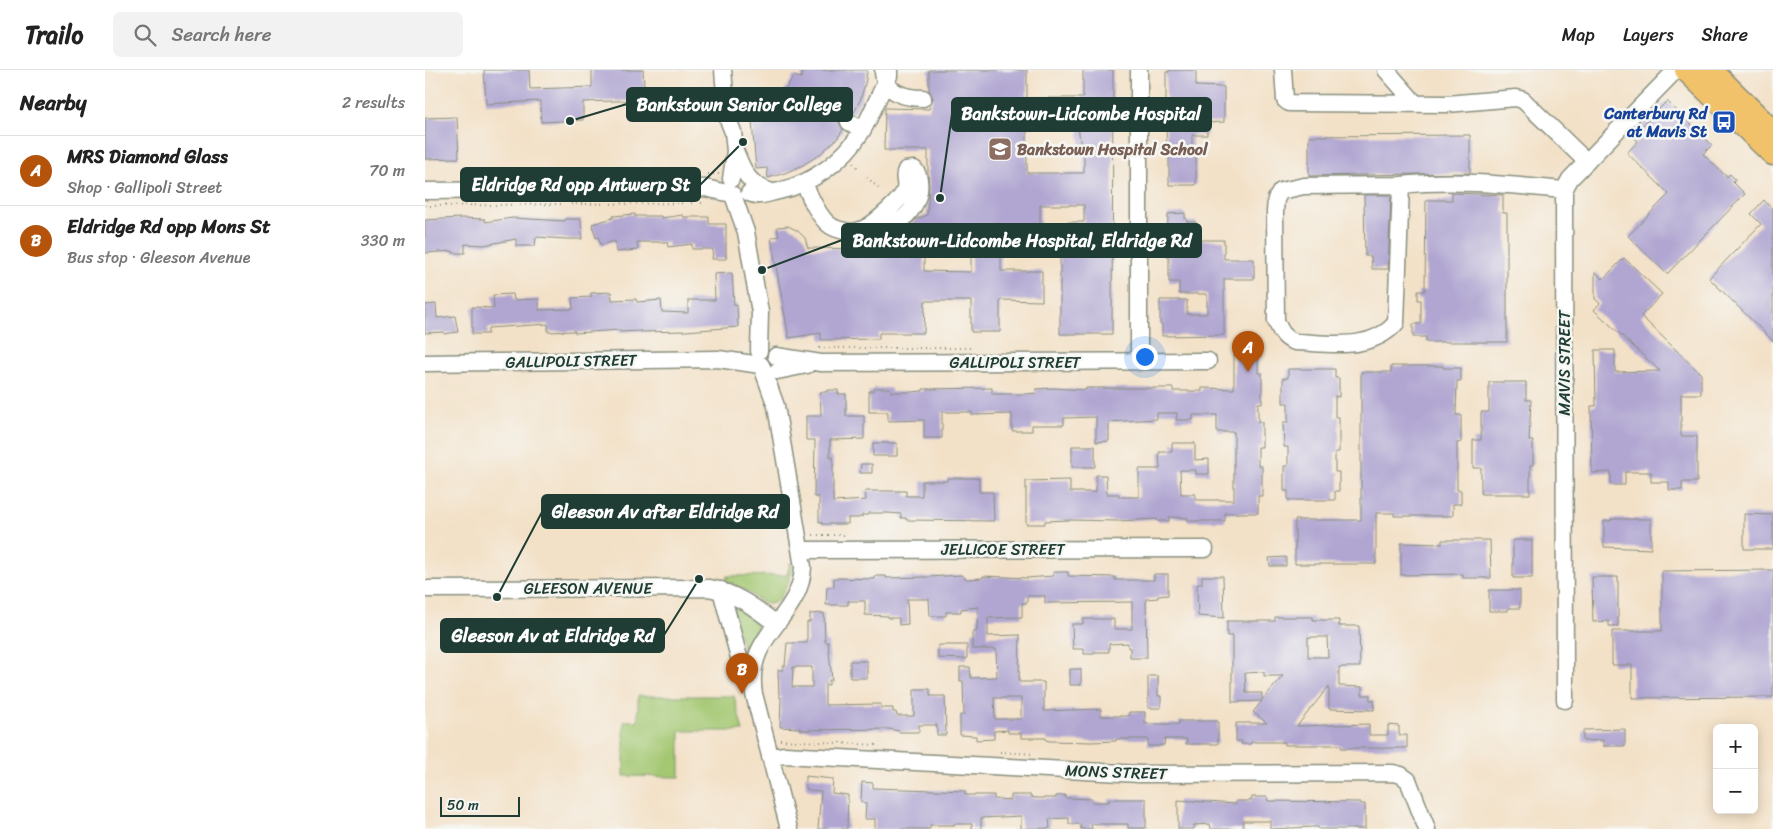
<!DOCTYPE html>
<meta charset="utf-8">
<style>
body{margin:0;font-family:Sriracha,sans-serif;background:#f2f2f2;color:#222}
.controls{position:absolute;right:15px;bottom:15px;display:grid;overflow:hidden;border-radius:8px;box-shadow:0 2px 12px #0003}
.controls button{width:45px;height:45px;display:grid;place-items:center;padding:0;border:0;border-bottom:1px solid #e0e0e0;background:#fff;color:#222;font:25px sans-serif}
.scale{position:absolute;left:15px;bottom:12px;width:80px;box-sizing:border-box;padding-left:5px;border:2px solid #1f3d34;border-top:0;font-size:14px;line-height:18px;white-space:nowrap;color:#1f3d34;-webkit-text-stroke:4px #f6f6f2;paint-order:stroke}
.you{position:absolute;left:719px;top:286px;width:18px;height:18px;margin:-12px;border:4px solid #fff;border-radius:50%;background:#1a73e8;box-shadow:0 0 0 8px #1a73e833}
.badge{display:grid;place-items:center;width:32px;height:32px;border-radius:50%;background:#b45309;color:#fff;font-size:16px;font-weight:700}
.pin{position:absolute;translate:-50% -41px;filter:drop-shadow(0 1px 2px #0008)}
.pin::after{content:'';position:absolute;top:26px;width:18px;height:15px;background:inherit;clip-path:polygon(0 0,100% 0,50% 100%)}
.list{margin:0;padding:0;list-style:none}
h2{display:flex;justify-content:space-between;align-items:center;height:65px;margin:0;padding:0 20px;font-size:21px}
h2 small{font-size:16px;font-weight:400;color:#767676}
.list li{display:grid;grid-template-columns:32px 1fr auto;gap:15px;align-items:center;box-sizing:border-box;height:70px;padding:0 20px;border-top:1px solid #e0e0e0}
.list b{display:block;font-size:19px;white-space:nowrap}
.list p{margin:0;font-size:16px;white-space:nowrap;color:#767676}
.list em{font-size:16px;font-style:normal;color:#767676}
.icon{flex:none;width:28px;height:28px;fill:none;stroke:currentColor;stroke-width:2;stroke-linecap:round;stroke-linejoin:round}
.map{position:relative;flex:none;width:1348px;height:759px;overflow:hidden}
header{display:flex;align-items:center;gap:30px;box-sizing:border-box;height:70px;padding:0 25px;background:#fff;border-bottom:1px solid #e0e0e0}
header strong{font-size:24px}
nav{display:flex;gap:28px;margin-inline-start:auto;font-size:18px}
.search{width:350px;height:45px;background:#f2f2f2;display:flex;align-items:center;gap:12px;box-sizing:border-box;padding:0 18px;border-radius:8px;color:#767676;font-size:19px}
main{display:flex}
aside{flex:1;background:#fff}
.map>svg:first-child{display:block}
</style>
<header>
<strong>Trailo</strong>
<div class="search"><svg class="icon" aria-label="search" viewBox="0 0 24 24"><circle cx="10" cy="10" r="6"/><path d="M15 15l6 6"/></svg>Search here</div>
<nav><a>Map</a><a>Layers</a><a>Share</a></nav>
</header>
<main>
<aside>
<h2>Nearby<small>2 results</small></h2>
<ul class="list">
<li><span class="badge">A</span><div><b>MRS Diamond Glass</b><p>Shop · Gallipoli Street</p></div><em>70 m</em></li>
<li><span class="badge">B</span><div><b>Eldridge Rd opp Mons St</b><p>Bus stop · Gleeson Avenue</p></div><em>330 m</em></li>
</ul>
</aside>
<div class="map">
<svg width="1348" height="759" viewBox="0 0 1348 759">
<rect width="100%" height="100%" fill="#f6f6f2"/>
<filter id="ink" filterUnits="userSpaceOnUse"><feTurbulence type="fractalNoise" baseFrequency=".02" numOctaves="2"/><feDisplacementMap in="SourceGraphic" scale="10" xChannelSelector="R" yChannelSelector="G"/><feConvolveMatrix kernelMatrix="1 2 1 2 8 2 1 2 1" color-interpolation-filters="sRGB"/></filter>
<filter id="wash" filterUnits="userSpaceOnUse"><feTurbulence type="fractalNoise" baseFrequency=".0096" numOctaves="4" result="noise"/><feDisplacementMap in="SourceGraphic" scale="20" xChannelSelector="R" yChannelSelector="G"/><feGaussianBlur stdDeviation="1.12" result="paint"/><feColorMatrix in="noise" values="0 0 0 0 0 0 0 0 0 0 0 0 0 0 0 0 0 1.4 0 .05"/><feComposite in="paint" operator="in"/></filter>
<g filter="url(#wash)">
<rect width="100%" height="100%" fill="#f3e1c7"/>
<!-- green -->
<path fill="#a4c872" stroke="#628253" d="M365 493H367C367 504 363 513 358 523 355 528 350 535 343 534 335 533 326 523 319 520 314 516 307 514 301 512L302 506 362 505Z
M307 536 316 541 333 556 318 579Z
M213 626H309L318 661H255V707L199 706V651H213Z"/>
<g id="blocks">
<!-- building -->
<path fill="#b0a6d1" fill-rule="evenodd" d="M59 0H104L105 19 167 17V0H218L220 30 158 32V50L116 52 115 31 61 34Z
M378 0H442L441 10 436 28 429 43H420L415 47 414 52 418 60 411 70 394 85 378 95 360 103 343 108 342 98 331 99 326 40 345 35 356 26 369 6 376 8Z
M504 0H602V28H658V0H688L687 264H635V185H643V152H659V135H615V185L576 183V201H617V231L575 230V262H546V231H500L499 263H454V269L396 270V263L364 268 346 168 354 166 352 157 363 156 373 161 380 168 383 178 447 179 446 176 469 172V169L483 166 486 154 492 149 502 145 504 115 503 102V80H459L460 38 504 39 508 28 504 20ZM602 57H653L656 77H659V103H602ZM499 184H546V202L499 201Z
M744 0H771V16L799 17V52L782 53V65H767V82H771V115H744V84H742L741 57H745L744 36H741V2H744Z
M1242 31 1287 75 1278 84 1302 107 1305 104 1311 110 1308 112 1320 124 1242 204 1203 166 1244 124 1202 83 1213 71 1207 66Z
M32 47 34 88 0 89V48Z
M1045 65V103L884 106V66Z
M1027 123 1078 125V143H1082V272H1001V267H988V254H996V230H993V221H1000L1001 130H1027Z
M939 125H966L963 199H947L946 186H940Z
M1339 130 1348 140V271L1284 208 1336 154 1326 144Z
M760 143V149H762V152H771V170H799V189H829V209H799V265L737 266V254H735V230H762V244H782V224H754V212H744V187H742L743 144Z
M210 144V146H236V148L258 145V147H284V154H301V189H287L288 179H267V174L243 177 242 172H212L213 180 191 182 190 171 176 175 173 167 171 168 167 154 188 148V146Z
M36 148 60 149V152L87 148 140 151V149H156L157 169H141L111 167 110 176H91V169L59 175 40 174V183H28V181L0 183V150Z
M1199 188 1237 224 1216 246 1276 304V324H1256V366H1272V412H1257V420H1244V412H1226V402H1200V415H1186V402L1167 403 1166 336H1171L1170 280H1190V302L1235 301 1169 240 1175 233 1170 229V202L1178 209Z
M307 203 309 235 312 234 313 257 261 261 216 262V261L195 262V260L150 263V261L123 262V254L63 258V264H47V237L69 238 68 225 88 224 89 230 114 229V240L148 239 147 228 166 227V223L186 222 187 230 211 229 212 232 236 230 237 242 263 243V230H290L289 204Z
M11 234 12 248 30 246 33 262 19 264V262L0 263V235Z
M809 285H833V303H837V333H833V352H837V377H833V396H837V426H833V443H800V451H763V448L744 447V451H732V449L693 451 645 450 620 451V454H601V411L645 410V422H671V405H681L682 424H694V427H714V399H735L734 382H747V373H770V390L784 389V404H771V400H755L756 424H770V430H809V362H792V345H768V350H751L752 343H732V349L684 352V371L671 372V347L639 348V355H607V361H587V344L547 345V342H517V368H499V350L463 351V342H444V321H448L449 318H464L466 319V322H486L498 321V319L567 318V324H601L612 323 611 319 628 318 661 320V318H748V321H777V318L809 319Z
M966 296H1018V298H1036V311H1032L1031 345H1036V372L1032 373V420H1036V434H1028V446H969V443H951V494H870V450H936V302H966Z
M863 299H910V308H914V327L910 326V347H914V382H910V402H914V421H910V430H863V421H859V396H863V377H859L858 352H863V333H858V308H863Z
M1064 312H1101V330H1106L1104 371H1108V395H1105V424H1056V398H1048V370H1056V342H1064Z
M402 320H413V324H421V346H439V369L405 370V387H408V432L441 430 440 421H481V426H497V411H522V408H554V422H568L569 451 481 450V448H476V444L462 443H443V445H437V447H434V448H423V454H397V452H394V427H389L390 370H381V346H396L395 322H402Z
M448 373H472V386H448Z
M647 376H670V397H647Z
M436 394H447V403H435Z
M1319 444 1348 445V479H1319Z
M1186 449H1226V479L1179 477V451H1186Z
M1017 470H1065L1066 508H1038V504L976 505V473L1017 474Z
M1088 470H1107V508H1088Z
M861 487V496H845L844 488Z
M1348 500V627L1207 628V595H1187V561H1237V501Z
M628 502H643V506L690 507V510H729V504H743V525L733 526V528L721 529 722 588H705V578H703V573L684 574V582H669V584H659V579H648L647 554H658V549H689V559H707V532L620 533V526H602V533H597V547L563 548V566L595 565 594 612H619V641L676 639V646H704V642H720V654H754V651H793V674H761L762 669H740L739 675H735V676H723V669H691V671L667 672 625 671 621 670V668H596V663H583V660L569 661V669L551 670V666L535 665V645H539L538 611H535V597H545L546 608 572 607 571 579H547V562L552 561 553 537 536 539V542H521V546H505L504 529H482L483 554 474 555V548H463V546L440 545V531H423V535H401L402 517H409V508L450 509V506H461V508L504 507 536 505 542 509 558 508V506L602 508 628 506ZM569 628H596V649H570Z
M777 506H798L799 548 773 546 772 517 773 514H777Z
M1167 507H1193V556H1184V551L1168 552Z
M1064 520H1095V538H1083V541H1064Z
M399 543 400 572H403L407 610H404V615H400V635L456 634V638H468V642H471L472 646H489V619H505V626H520L521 665H512V655H494V662H474V661L464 659 375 660V658L355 657 356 627H354L353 600H358V596H360L362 573H382V552H385V544ZM368 597H387V617H367Z
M850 547H888V550H914V556H934L935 597H914V616L937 617V625H945V630H949V640L904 639V616L872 656 944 654V665H963V655L974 656V665H982V678H916V675H860V672H826V674H816L817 671H811V653H842L828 642 837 631 807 632V566H802V551H850ZM883 567H902L903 587H883ZM839 602V606H858L837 630V623H821L820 603Z
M513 575H542V589L513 588Z
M425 591H442V608H425Z
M645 599H656V615H645Z
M723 606H733V626H736V638H723Z
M1200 659V676H1178V670L1158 671V660Z
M380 706 408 709 407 723 423 725 422 759H393L396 721 383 720V719L381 718Z
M437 712 448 713V718L540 721V725H569V729L586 730V725H606V727L611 728H631V726L640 725V728L667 729V732H684V729H721V758H703V754H666L667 759H656L655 754H644V748L624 749 625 758 596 759V746L556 748V759H547V754H529V755H505V759H450V749H440L441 733 436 732Z
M827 727H842L843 731 935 732 936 734H940V759H894L893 757H888L845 759V751H818V759H786L785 754 769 755V759H753V730L811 734V731H826Z"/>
</g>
</g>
<g filter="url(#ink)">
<use href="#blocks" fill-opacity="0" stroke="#898f7e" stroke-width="1"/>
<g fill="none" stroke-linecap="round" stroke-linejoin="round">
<!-- minor casing -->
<g stroke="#898f7e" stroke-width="19">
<path id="minor" d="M298 0 302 47 308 62 310 81 306 109
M714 0V292
M858 0 860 30 864 33 1022 34 1091 28 1098 30 1162 92
M961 0 990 33
M458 2C460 23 481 28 498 28
M424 52 437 60
M311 83C318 101 324 115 344 121
M379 113C385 126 391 142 402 153 408 159 417 161 426 162 455 165 488 153 494 121 495 113 495 105 489 99L481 100C477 107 482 112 480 119 478 129 449 154 440 158 437 160 432 161 429 162
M976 115 879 116 856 121 851 129 850 142 851 251C855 260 859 269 870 272 904 273 945 282 971 253L976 115C1030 109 1085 115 1139 120
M0 121 280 118 307 124
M324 123C335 128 343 123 354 121 387 114 419 90 437 61 447 44 454 24 464 6V0
M308 125 321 162 335 242 334 281
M351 286 396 293 783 291
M0 293 293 289 336 295
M337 297 351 336 378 497C376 549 319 563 329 624L364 759
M352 301 382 295
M376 480 780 479
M0 519 284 518C309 522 331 538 351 554
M296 520 313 584 326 615
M1140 630 1139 120 1145 109 1251 0
M345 687 360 685 414 688 715 704 968 703 976 705 983 710 1002 759"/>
</g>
<!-- highway casing -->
<g stroke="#898f7e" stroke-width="25">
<path id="highway" d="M1261 0 1348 84
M1286 0 1348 62"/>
</g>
<!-- path -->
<path stroke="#898f7e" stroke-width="2" stroke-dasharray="1 4" stroke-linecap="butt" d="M428 93 435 100
M283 104H294
M442 107 454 119
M146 134 281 133
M0 136 139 134
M394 278H549
M388 465H423
M355 670 453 675
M575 682 607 684"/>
<!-- minor -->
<use href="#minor" stroke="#fff" stroke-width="16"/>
<!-- highway -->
<use href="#highway" stroke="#f2c26a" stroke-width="22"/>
</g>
</g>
<!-- icons -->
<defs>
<g id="bus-square" transform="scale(1.25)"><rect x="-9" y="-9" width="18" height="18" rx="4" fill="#1a4fb4" stroke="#f6f6f2"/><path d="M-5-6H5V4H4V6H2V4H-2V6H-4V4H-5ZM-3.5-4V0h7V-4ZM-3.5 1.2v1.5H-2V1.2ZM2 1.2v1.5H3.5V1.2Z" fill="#fff"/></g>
<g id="school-square" transform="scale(1.25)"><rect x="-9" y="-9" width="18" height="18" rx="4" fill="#8d6e63" stroke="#f6f6f2"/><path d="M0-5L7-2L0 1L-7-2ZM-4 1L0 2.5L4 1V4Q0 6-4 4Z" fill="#fff"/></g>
</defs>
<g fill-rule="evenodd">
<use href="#bus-square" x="1299" y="52"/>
<use href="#school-square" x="575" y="79"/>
</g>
<g text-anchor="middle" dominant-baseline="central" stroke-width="5" stroke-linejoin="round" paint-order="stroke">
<!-- transit labels -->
<g font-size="16" font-weight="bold" fill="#164399" stroke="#f6f6f2" text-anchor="end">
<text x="1282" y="43">Canterbury Rd<tspan x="1282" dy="18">at Mavis St</tspan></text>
</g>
<!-- education labels -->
<g font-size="16" font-weight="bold" fill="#785e54" stroke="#f6f6f2" text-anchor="start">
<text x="592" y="79">Bankstown Hospital School</text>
</g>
<!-- street labels -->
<g font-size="16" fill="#1f3d34" stroke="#f6f6f2">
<text transform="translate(146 291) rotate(-1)">GALLIPOLI STREET</text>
<text x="590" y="292">GALLIPOLI STREET</text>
<text transform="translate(1139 293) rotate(-90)">MAVIS STREET</text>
<text x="578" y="479">JELLICOE STREET</text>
<text x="163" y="518">GLEESON AVENUE</text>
<text transform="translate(691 702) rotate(2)">MONS STREET</text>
</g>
</g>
<!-- callouts -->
<path fill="none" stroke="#1f3d34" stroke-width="2" d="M145 51L202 34M515 128L527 44M318 72L275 115M337 200L417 170M72 527L117 442M274 509L239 565"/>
<g fill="#1f3d34" stroke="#f6f6f2" stroke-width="2">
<circle cx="145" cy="51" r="5"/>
<circle cx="515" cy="128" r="5"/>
<circle cx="318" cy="72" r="5"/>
<circle cx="337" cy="200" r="5"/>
<circle cx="72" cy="527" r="5"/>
<circle cx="274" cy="509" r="5"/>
</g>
<g fill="#1f3d34" stroke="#1f3d34" stroke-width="2">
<rect x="202" y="18" width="225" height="33" rx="5"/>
<rect x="527" y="28" width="259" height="33" rx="5"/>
<rect x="36" y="98" width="239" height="33" rx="5"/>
<rect x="417" y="154" width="359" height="33" rx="5"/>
<rect x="117" y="425" width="247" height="33" rx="5"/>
<rect x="16" y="549" width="223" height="33" rx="5"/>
</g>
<g font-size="18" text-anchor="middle" font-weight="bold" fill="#fff">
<text x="314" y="41">Bankstown Senior College</text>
<text x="656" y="50">Bankstown-Lidcombe Hospital</text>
<text x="156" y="121">Eldridge Rd opp Antwerp St</text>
<text x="597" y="177">Bankstown-Lidcombe Hospital, Eldridge Rd</text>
<text x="240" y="448">Gleeson Av after Eldridge Rd</text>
<text x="128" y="572">Gleeson Av at Eldridge Rd</text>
</g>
</svg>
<div class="controls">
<button>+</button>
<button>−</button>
</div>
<div class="scale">50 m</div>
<div class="you"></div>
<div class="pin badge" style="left:823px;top:302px">A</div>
<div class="pin badge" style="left:317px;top:624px">B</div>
</div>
</main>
